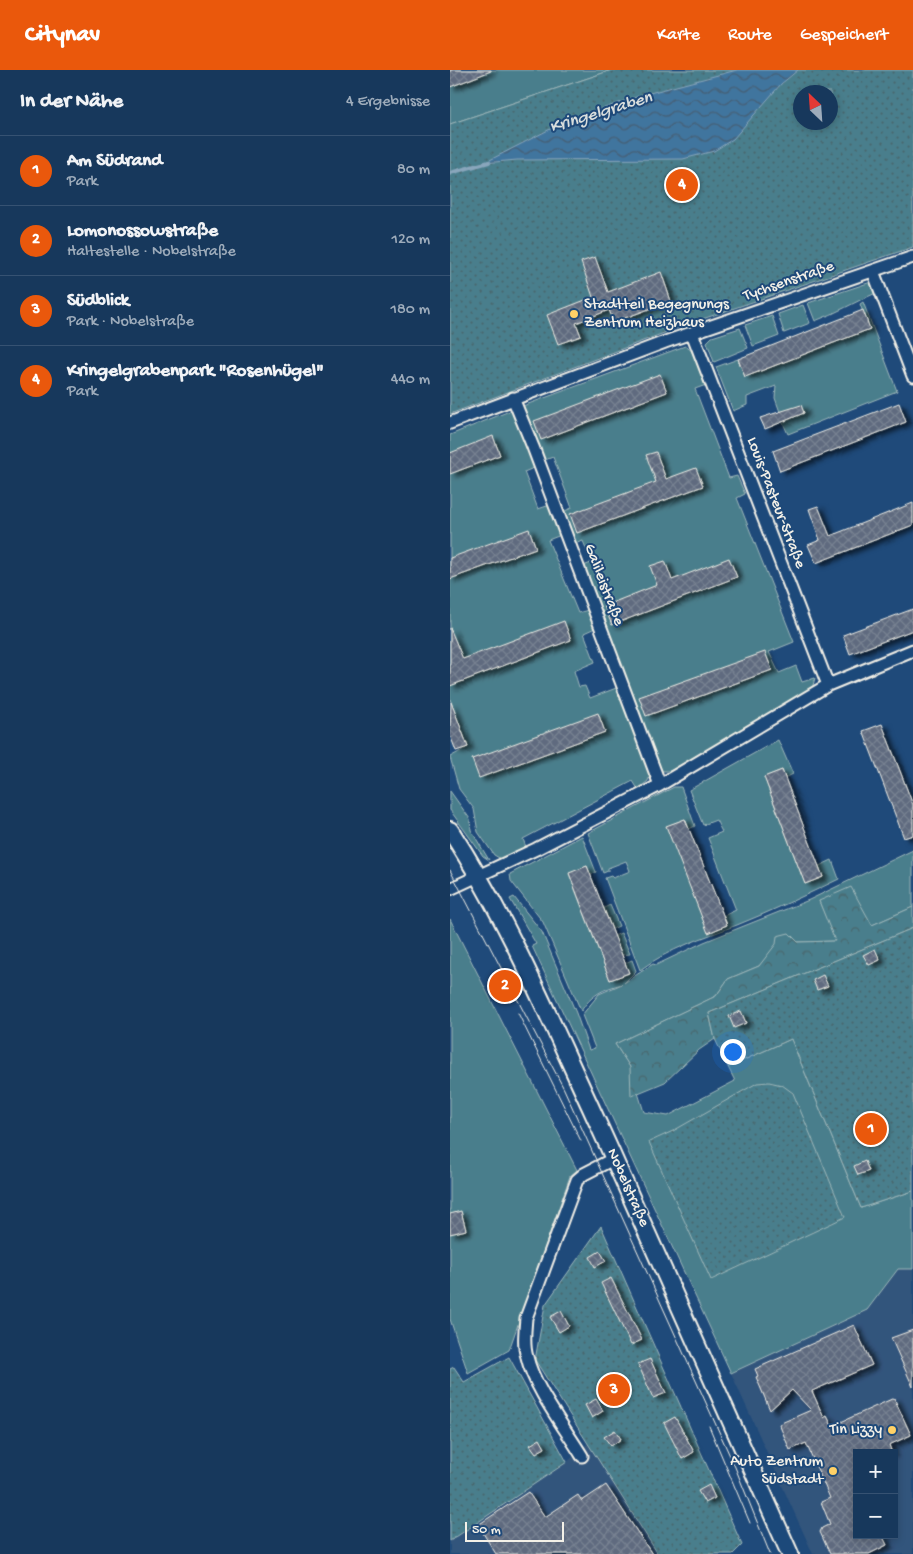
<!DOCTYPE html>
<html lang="de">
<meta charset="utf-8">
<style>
body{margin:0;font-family:"Gochi Hand",sans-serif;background:#203f62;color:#f1f3f6}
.controls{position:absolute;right:15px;bottom:15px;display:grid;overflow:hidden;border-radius:0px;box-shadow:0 2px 8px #0003}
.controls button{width:45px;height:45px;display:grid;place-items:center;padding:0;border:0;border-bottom:1px solid #365272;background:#17385c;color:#f1f3f6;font:25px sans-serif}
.compass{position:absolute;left:343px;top:15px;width:45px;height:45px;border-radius:50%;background:#17385c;box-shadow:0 2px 8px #0003;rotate:335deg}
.scale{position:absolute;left:15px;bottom:12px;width:99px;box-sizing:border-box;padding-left:5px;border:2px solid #f4f1e8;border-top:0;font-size:14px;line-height:18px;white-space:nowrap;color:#f4f1e8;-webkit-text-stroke:4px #1f4a7a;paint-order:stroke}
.you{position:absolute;left:282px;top:981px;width:18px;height:18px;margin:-12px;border:4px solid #fff;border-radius:50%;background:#1a73e8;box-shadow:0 0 0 8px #1a73e833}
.badge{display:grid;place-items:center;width:32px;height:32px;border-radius:50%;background:#ea580c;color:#fff;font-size:16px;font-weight:700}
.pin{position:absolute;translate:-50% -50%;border:2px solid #fff;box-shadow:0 1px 5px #0006}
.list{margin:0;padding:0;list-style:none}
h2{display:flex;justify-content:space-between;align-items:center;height:65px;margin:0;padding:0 20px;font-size:21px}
h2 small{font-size:16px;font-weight:400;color:#9eacbb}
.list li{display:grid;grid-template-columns:32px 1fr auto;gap:15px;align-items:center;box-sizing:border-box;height:70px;padding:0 20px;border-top:1px solid #365272}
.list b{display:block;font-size:19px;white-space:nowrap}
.list p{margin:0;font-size:16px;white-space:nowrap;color:#9eacbb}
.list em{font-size:16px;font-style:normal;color:#9eacbb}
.map{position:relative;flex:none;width:463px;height:1484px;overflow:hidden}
header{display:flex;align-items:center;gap:30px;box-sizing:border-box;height:70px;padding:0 25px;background:#ea580c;color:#fff}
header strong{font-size:24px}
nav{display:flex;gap:28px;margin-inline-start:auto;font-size:18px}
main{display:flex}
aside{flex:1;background:#17385c}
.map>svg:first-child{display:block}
</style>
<header>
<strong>Citynav</strong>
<nav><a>Karte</a><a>Route</a><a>Gespeichert</a></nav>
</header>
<main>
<aside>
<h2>In der Nähe<small>4 Ergebnisse</small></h2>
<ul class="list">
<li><span class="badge">1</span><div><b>Am Südrand</b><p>Park</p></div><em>80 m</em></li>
<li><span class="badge">2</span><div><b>Lomonossowstraße</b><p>Haltestelle · Nobelstraße</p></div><em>120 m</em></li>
<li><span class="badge">3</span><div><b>Südblick</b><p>Park · Nobelstraße</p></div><em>180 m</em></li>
<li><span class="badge">4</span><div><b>Kringelgrabenpark &quot;Rosenhügel&quot;</b><p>Park</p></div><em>440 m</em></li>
</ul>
</aside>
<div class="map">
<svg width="463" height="1484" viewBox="0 0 463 1484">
<defs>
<pattern id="forest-crowns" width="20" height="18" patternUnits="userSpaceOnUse" patternTransform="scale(1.25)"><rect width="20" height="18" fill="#4a7e8c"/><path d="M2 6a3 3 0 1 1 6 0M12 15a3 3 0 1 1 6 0" fill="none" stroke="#4a666c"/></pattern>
<pattern id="park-dots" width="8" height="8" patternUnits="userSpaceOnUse" patternTransform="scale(1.25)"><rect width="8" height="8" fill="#4a7e8c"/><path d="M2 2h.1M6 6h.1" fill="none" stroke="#4a666c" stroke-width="1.8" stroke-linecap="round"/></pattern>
<pattern id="water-waves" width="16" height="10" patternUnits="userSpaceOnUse" patternTransform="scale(1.25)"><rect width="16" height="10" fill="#41749e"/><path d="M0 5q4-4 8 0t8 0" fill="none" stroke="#455e72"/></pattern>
<pattern id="building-cross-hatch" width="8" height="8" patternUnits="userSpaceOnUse" patternTransform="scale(1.25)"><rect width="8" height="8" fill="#5f6b7f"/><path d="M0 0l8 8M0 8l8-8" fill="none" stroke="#778191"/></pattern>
<filter id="shadow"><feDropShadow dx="5.5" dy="3" stdDeviation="2.5" flood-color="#0009"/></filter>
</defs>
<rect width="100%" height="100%" fill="#1f4a7a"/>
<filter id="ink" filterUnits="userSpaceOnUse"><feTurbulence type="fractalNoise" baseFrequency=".02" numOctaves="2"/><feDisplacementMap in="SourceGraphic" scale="10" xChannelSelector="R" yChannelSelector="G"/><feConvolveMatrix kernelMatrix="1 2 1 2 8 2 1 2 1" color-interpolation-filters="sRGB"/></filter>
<g filter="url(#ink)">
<!-- built -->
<path fill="#32547c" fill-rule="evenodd" d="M448 1199H463V1484H363L281 1303 416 1240ZM407 1383H444V1465H407Z
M138 1373 208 1484H0V1471L117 1392Z"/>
<!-- grass -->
<path fill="#4a7e8c" stroke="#9fb8ba" d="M0 0H162L0 54Z
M421 212 426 223C404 232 387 243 365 251L358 233Z
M413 232 447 321 338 364 333 353 341 349 337 340 330 342 325 328 326 316 297 327V335L283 341 266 297 288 289 295 307 419 259 410 234Z
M353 235 360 253 334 263 328 244Z
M322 246 329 266 303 276 295 255Z
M290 258 298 278 264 292 257 272 262 267Z
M235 276 241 280 256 315 245 319 279 408 287 406 295 424 287 428 344 572 319 582 329 603 346 596 352 612 365 608 362 619 220 701H212L208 698 131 497 141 493V490L133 471 124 474 112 442 122 438 103 387 92 391 70 337Z
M62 340 86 397 74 402 88 439 100 435 111 465 98 470 128 543 138 540 145 558 134 563 145 592 124 601 129 617 135 616 140 628 169 617 200 706 198 711 188 719 183 711 73 769 76 777 51 789 44 785 28 762 24 739 9 719 0 687 18 677 0 629V365Z
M328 670 343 704 335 708 332 700 314 707 355 814 373 807 369 796 382 790 389 809C356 825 322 841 287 855 255 867 218 879 190 900L155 808 161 806 163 808 180 801 176 791 158 798V801L153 803 138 763 224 717H231L245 756 239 759 235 749 217 756 259 863 276 855 273 846 286 840 258 768 272 762 266 750 253 755 239 720Z
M0 721 20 749 21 760 39 790 33 786 0 740Z
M132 766 146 802 141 805 137 796 119 804 160 910 178 903 175 893 182 890 186 901 174 913 203 894 206 895 254 872 359 830 463 780V837L422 855 369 831 386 871 348 872 339 863 309 896 278 909 266 926 165 974 180 997 194 1042 218 1046 285 1011 278 997 341 969 411 1138 463 1121V1199H448L417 1240 281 1303 82 876 86 874 60 829 64 827 92 862 126 943 139 980 145 978 132 945 149 924 172 914C153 919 141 925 131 941L93 852 61 811 60 804Z
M160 835 169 856 162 859 154 838Z
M0 849 127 1100 120 1106 59 1280 18 1303 0 1249Z
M171 863 180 884 172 885 164 866Z"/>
<!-- forest -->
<path fill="url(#forest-crowns)" stroke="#9fb8ba" d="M401 817 422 855 463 837V858L259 943 265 969 249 980 215 1012 181 1026 180 997 165 974 266 926 278 909 309 896 326 874 327 866 339 863 348 872 385 871 369 831Z"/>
<!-- park -->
<path fill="url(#park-dots)" stroke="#9fb8ba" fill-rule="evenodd" d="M162 0H463V177L235 255 0 344V54ZM350 22H380V52H350Z
M463 858V1121L411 1138 341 969 278 997 265 969 259 943Z
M319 1012 332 1015 343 1023 395 1147 261 1210 199 1072 223 1061 307 1013Z
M151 1156 292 1475 283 1484H208L85 1290 95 1235Z
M59 1287 117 1392 0 1471V1299L4 1297 14 1312Z"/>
<!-- water -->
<path fill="url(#water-waves)" stroke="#89a6bc" d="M287 0H348L331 14 283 69 264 81 233 89 67 90 34 93 112 53 192 25Z"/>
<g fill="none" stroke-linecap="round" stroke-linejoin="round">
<!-- stream -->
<path stroke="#89a6bc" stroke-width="4" d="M0 103 39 92"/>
</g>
<!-- building -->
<path fill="url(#building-cross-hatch)" stroke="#f4f1e8" filter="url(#shadow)" d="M0 0H41V1L0 17Z
M145 187 158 222 211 202 221 231 164 252 159 240 126 253 131 266 108 274 97 245 143 227 131 192Z
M413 240 420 259 295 307 288 289Z
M210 304 217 322 91 370 84 351Z
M449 333 456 352 330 401 323 381Z
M351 335 354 343 315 359 310 348Z
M43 366 50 385 0 404V383Z
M206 382 216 409 246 398 253 416 127 463 120 444 206 412 196 385Z
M463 433V455L366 493 358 475 370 470 359 439 368 436 380 466Z
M79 459 86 478 0 509V488Z
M279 488 287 507 162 555 154 536 207 515 200 496 215 491 222 510Z
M463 539V560L400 584 393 565Z
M114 551 121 570 0 616V558L13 589Z
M315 582 322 600 196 646 189 627Z
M1 632 18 677 6 681 0 665Z
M148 643 155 662 29 708 22 689Z
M432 654 463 735V765L454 768 413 661Z
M332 700 373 807 355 814 314 707Z
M235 749 277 855 258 863 216 756Z
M137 796 179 903 160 910 119 803Z
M425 879 430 890 419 895 413 885Z
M373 905 378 916 367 920 363 910Z
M291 941 296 953 284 958 279 946Z
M415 1091 419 1101 408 1105 404 1096Z
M11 1141 16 1160 0 1164V1144Z
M150 1181 156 1191 145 1197 140 1187Z
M161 1208 192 1270 181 1275 151 1213Z
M111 1241 119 1256 109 1262 100 1247Z
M404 1255 422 1295 362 1321 374 1348 377 1346 382 1356 444 1328 461 1365 439 1375 442 1383H407V1465H432L437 1475 419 1484H380L370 1462 372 1458 380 1454 371 1432 380 1428 356 1373 340 1380 329 1354 361 1340 342 1320 320 1340 306 1307 308 1306 305 1299Z
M463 1260V1317L441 1268Z
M200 1289 216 1323 203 1328 188 1294Z
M146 1329 153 1341 142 1348 135 1335Z
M225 1347 244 1382 232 1389 214 1353Z
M165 1360 171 1369 161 1376 154 1367Z
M90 1369 95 1378 86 1383 80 1375Z
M156 1415 202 1484H46L28 1455 78 1422 95 1447 128 1425 132 1431Z
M259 1415 265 1428 255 1433 248 1421Z"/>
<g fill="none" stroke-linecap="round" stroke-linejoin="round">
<!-- street casing -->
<g stroke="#f4f1e8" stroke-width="15">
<path id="street" d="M423 201 463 306
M242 263 378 615
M63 328 83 377 210 715
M0 353 215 272 463 187
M0 819 86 779 210 715 378 615 463 580
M132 1386C115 1358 84 1318 77 1287 73 1275 75 1261 76 1248L127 1110 134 1104 165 1088"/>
</g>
<!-- secondary casing -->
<g stroke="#f4f1e8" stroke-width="20">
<path id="secondary" d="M0 760C56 846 97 943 140 1036 208 1185 274 1335 340 1484"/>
</g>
<!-- street -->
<use href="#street" stroke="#1f4a7a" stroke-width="11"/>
<!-- secondary -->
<use href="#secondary" stroke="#1f4a7a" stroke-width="16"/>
<!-- tram -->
<path stroke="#f4f1e8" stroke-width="1" d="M0 800 114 1019 285 1397 320 1484
M68 943 131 1071
M259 1356 300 1453"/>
</g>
</g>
<!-- markers -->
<g fill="#ffd166" stroke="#1f4a7a" stroke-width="2">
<circle cx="124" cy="244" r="5"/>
<circle cx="442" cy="1360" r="5"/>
<circle cx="383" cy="1401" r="5"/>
</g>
<g text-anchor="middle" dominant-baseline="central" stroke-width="4" stroke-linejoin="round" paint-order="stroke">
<!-- street labels -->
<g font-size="16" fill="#f4f1e8" stroke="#1f4a7a">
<text transform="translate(339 212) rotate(-19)">Tychsenstraße</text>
<text transform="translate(325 433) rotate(69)">Louis-Pasteur-Straße</text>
<text transform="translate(153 515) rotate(69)">Galileistraße</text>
<text transform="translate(177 1118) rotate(66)">Nobelstraße</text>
</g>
<!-- poi labels -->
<g font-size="16" fill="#f4f1e8" stroke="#1f4a7a" text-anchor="end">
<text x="134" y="235" text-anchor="start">Stadtteil Begegnungs<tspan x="134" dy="18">Zentrum Heizhaus</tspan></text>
<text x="432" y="1360">Tin Lizzy</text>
<text x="373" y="1392">Auto Zentrum<tspan x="373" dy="18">Südstadt</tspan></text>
</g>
<!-- water labels -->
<g font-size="18" font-style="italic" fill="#d9dedd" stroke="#1f4a7a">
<text transform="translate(151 43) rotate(-17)">Kringelgraben</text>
</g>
</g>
</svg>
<div class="controls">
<button>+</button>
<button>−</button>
</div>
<svg class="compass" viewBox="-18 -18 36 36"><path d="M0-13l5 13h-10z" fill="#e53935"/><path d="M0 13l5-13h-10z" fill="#9eacbb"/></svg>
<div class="scale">50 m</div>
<div class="you"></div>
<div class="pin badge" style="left:421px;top:1059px">1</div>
<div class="pin badge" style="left:55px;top:916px">2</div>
<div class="pin badge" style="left:164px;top:1320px">3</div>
<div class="pin badge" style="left:232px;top:115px">4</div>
</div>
</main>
